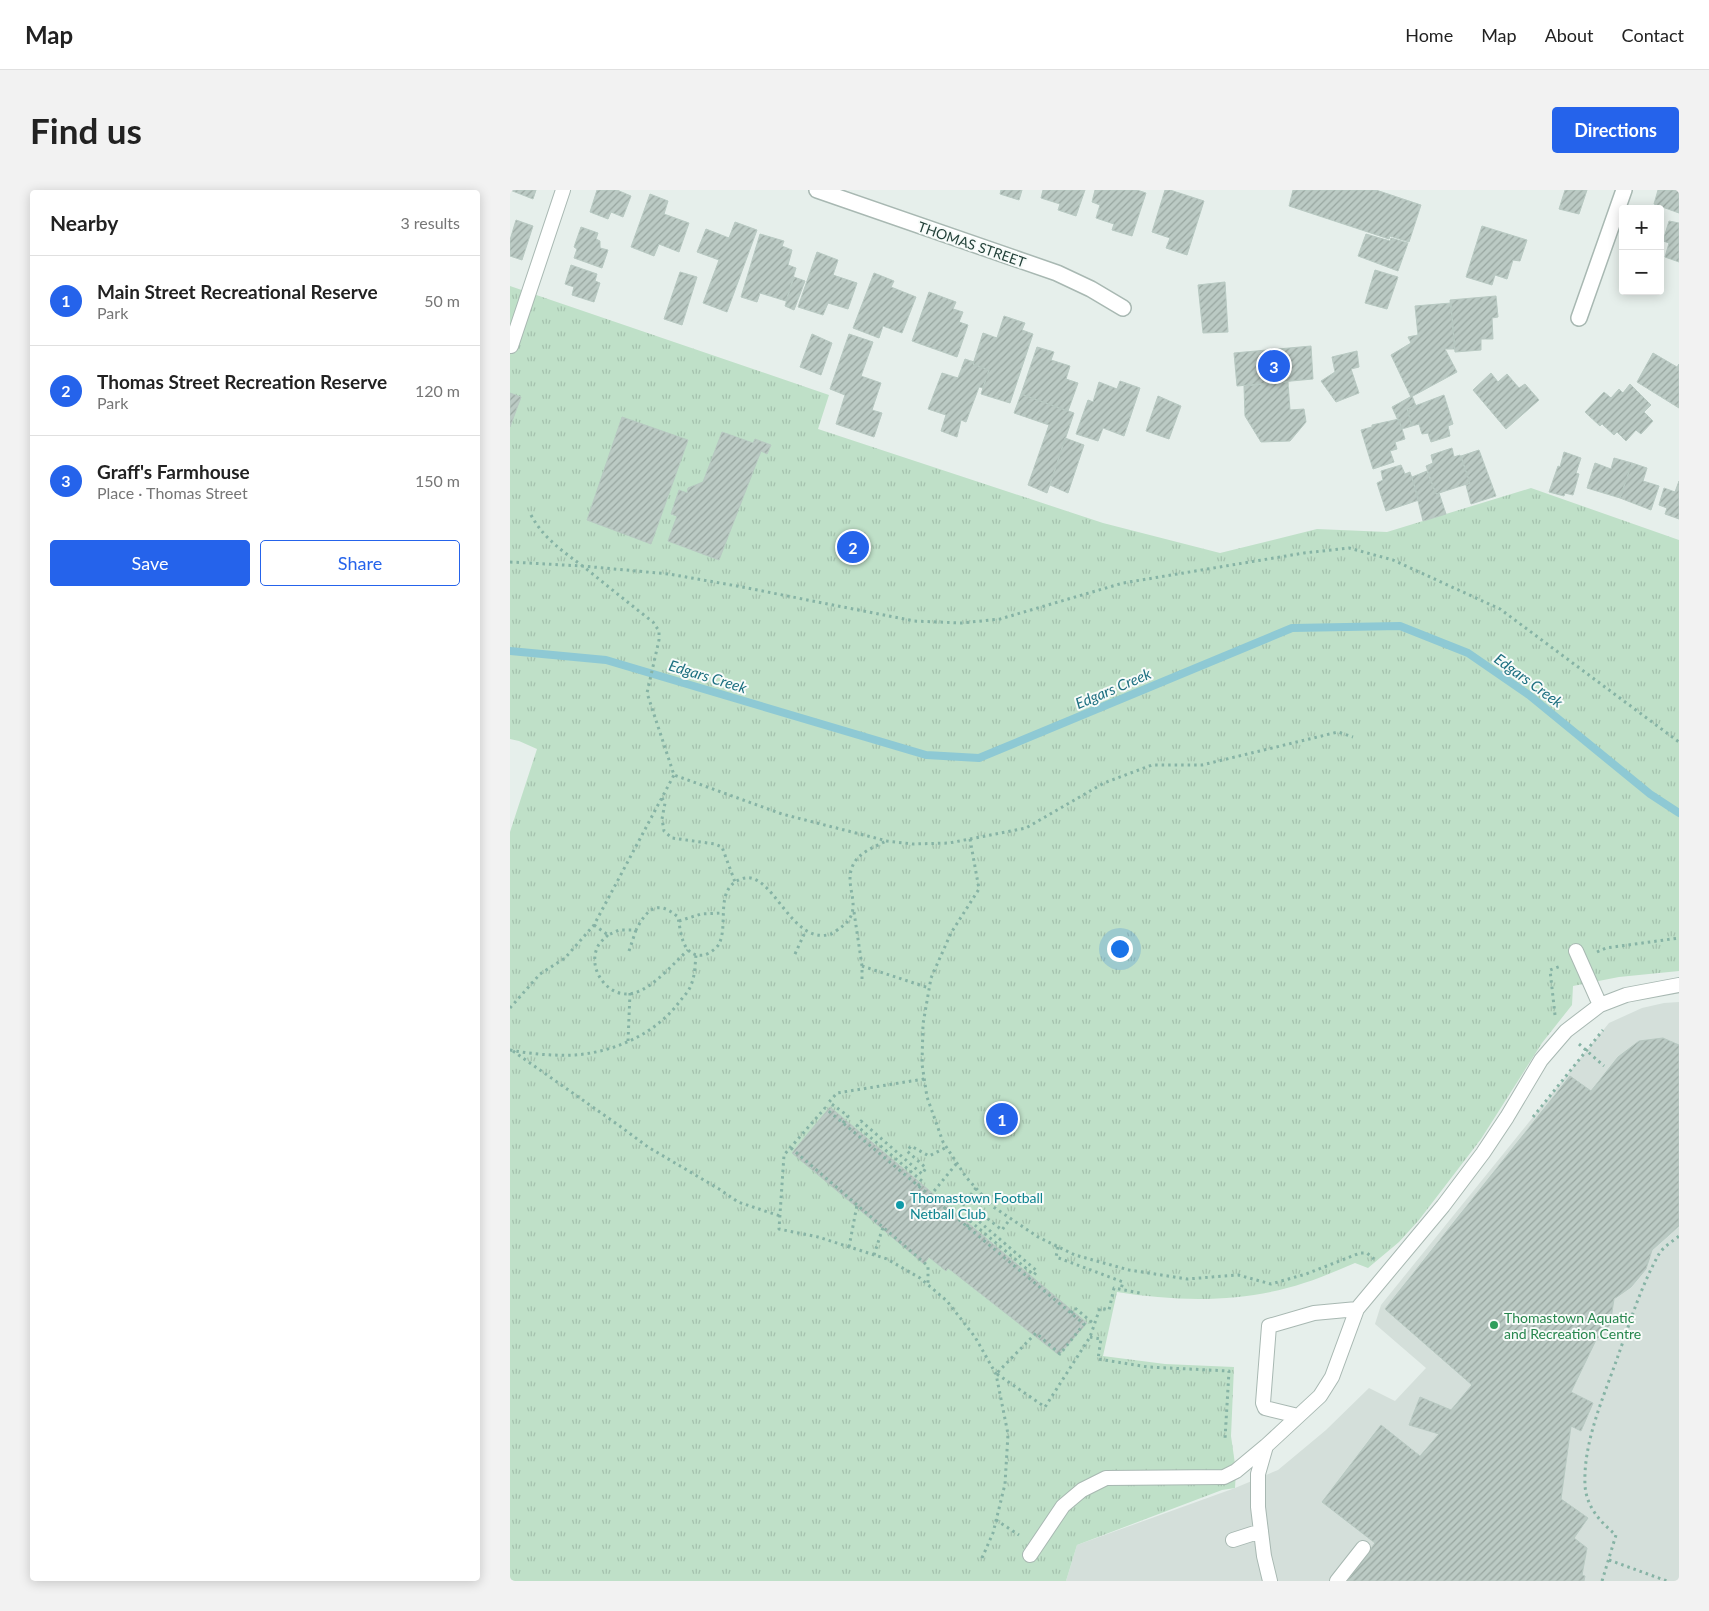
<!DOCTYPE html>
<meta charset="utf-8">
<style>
body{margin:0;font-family:Lato,sans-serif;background:#f2f2f2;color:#222}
.controls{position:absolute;right:15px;top:15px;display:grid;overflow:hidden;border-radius:5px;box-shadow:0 2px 12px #0003}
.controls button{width:45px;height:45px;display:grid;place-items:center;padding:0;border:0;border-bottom:1px solid #e0e0e0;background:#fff;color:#222;font:25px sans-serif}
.you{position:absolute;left:609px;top:758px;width:18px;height:18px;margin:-12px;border:4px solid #fff;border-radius:50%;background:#1a73e8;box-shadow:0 0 0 8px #1a73e833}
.badge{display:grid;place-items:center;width:32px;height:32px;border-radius:50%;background:#2563eb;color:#fff;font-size:16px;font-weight:700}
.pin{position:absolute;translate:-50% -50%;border:2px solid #fff;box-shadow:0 1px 5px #0006}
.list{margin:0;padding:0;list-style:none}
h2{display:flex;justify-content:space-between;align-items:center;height:65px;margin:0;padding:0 20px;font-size:21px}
h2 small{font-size:16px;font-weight:400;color:#767676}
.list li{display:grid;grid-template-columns:32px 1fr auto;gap:15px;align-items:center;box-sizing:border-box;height:90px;padding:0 20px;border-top:1px solid #e0e0e0}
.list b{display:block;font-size:19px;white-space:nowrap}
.list p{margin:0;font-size:16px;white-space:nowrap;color:#767676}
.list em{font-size:16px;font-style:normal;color:#767676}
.actions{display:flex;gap:10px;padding:15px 20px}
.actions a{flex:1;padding:11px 0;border:1px solid #2563eb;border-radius:5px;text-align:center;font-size:18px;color:#2563eb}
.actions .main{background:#2563eb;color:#fff}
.map{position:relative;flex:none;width:1169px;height:1391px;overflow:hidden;border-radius:5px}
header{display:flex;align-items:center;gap:30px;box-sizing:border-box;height:70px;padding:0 25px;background:#fff;border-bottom:1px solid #e0e0e0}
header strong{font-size:24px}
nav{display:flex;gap:28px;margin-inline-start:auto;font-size:18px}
.intro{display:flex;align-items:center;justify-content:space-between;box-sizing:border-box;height:120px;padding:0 30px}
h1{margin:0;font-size:35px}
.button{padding:12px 22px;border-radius:5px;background:#2563eb;color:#fff;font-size:18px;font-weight:700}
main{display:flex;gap:30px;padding:0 30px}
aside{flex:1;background:#fff;border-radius:5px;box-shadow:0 2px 12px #0003}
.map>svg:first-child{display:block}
</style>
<header>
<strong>Map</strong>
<nav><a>Home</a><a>Map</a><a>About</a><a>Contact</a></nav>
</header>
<div class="intro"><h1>Find us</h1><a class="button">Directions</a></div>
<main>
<aside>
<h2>Nearby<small>3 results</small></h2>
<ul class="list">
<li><span class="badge">1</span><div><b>Main Street Recreational Reserve</b><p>Park</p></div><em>50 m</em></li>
<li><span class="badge">2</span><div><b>Thomas Street Recreation Reserve</b><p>Park</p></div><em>120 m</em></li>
<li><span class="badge">3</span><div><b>Graff's Farmhouse</b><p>Place · Thomas Street</p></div><em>150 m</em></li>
</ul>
<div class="actions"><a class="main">Save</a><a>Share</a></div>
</aside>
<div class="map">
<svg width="1169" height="1391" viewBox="0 0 1169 1391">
<defs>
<pattern id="park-tufts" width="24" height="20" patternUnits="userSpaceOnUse" patternTransform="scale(1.25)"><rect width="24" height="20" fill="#bfe0c8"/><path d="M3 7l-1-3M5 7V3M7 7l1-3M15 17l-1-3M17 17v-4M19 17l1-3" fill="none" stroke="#a4c1ad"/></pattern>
<pattern id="building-hatch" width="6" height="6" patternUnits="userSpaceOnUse" patternTransform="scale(1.25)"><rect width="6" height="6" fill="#bbcac4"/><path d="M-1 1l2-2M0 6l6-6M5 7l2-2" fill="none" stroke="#98a6a0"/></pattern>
</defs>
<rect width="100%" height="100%" fill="#e6efeb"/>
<!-- built -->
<path fill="#d4dfda" d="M1169 812V1391H556L567 1355 725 1298 768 1280 816 1240 859 1198 885 1211 916 1178 865 1134 871 1115 1099 833 1132 818 1154 813Z"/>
<!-- park -->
<path fill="url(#park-tufts)" d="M0 96 319 205 308 239 593 333 710 363 807 339 877 342 1021 298 1169 350V781L1109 787 1063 796 1062 815 1032 853 971 949 909 1030 889 1052 858 1078 845 1073C828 1080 811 1088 794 1093 734 1113 670 1112 607 1102L593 1166 655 1174 724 1177 721 1246 726 1281 725 1298 712 1300 567 1355 556 1391H0V642L27 559 9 551 0 549Z"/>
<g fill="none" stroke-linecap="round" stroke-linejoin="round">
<!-- stream -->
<path stroke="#8ec9d4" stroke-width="8" d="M0 461 96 470 416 565 469 568 782 438 890 436 958 463 1019 505 1140 604 1169 623"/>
</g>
<!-- building -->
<path fill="url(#building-hatch)" stroke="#b8c9c2" d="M0 0H26L23 9Z
M87 0H107L121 6 113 27 101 22 98 29 80 22Z
M491 0H512L509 10 490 4Z
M533 0H575L566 26 548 20 550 14 531 8Z
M585 0H627L636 3 622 46 602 40 604 34 586 28 590 15 582 12Z
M655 0H660L694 11 677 65 656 58 660 48 642 42Z
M783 0H866L911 15 899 52 880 46 879 49 779 16Z
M1055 0H1077L1069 24 1049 19Z
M1148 0H1169V23L1144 14Z
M140 4 158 11 154 24 179 33 169 62 149 54 144 66 121 57Z
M6 30 23 36 12 70 0 66V50Z
M1159 31 1169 33V72L1155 67 1159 53 1153 51Z
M225 32 247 40 217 122 193 113 209 70 187 62 196 39 219 48Z
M972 36 1017 50 1010 71 1003 70 997 89 985 85 982 95 956 87Z
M71 37 88 43 86 49 90 51V58L98 60 92 78 64 68 67 59 64 57Z
M250 44 274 51 272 56 282 60 278 75 286 78 276 111 250 103 247 112 231 107Z
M856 44 880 51 881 48 898 53 888 81 848 66Z
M307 62 328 70 323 85 347 93 338 119 318 113 313 125 288 117Z
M61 75 87 84 85 91 90 93 84 112 62 105 64 97 55 94Z
M865 80 888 87 877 119 855 113Z
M170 82 187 87 172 135 154 129Z
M364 83 384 91 381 97 406 107 392 143 373 136 369 148 343 138Z
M284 87 295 91 284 120 275 116Z
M715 92 718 142 693 143 688 95Z
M419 102 446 112 443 119 453 122 449 132 458 135 447 167 402 151Z
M986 106 988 127 982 128 983 149H971V160L945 162 940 110Z
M941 113 945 159H935L947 182 901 207 881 165 901 153 898 147 908 145 905 116Z
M494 126 515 133 512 140 523 144 500 213 471 204 479 180 463 174 473 143 487 148Z
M302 144 322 153 311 185 290 177Z
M339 144 363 152 351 186 371 193 362 220 372 223 364 247 326 234 335 205 320 199Z
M801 156 803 189 727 196 724 163Z
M527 157 544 162 541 170 560 176 556 189 568 193 558 221 511 204Z
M847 161 849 177 841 179 849 203 826 212 811 191 825 182 822 167Z
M1143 163 1167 177 1169 174V218L1127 192Z
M455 169 464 172 463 174 479 180 473 198 469 197 456 232 451 230 447 247 431 241 436 225 418 219 432 183 448 188Z
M981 183 988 192 997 184 1009 198 1015 194 1029 210 996 239 963 200Z
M610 191 630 198 614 246 593 238 588 251 566 244 578 210 583 212 589 192 607 199Z
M778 192 780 220 794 219 796 232 780 251 751 252 735 226 734 196Z
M1120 194 1141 215 1134 222 1143 231 1131 244 1126 240 1116 251 1107 242 1104 245 1092 234 1090 236 1075 222 1094 202 1101 208 1109 199 1113 203Z
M0 203 11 207 0 237Z
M511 204 564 223 537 303 518 295 539 235 504 223Z
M934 205 943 234 938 236 940 246 921 252 918 243 912 244 909 234 902 236 897 219Z
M648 206 671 216 659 249 636 241Z
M902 206 906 216 897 219 902 236 892 239 882 217Z
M112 227 178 250 141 354 77 330Z
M889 229 895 249 885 252 887 259 880 261 884 272 863 279 851 240 862 237V235Z
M212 242 243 253 245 249 261 255 257 264 251 261 209 370 158 351 167 326 161 324 169 300 177 303 178 298 193 292Z
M555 248 574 255 558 303 540 295Z
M942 258 944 267 950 265 960 293 926 304 916 276 923 273 921 265Z
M969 260 986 306 961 314 956 295 960 293 951 266Z
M1054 262 1071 268 1066 283 1069 284 1063 305 1055 303 1054 306 1039 302 1048 276 1050 277Z
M1104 268 1122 273 1110 308 1077 298 1085 273 1101 279Z
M1122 273 1137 278 1133 291 1149 296 1141 320 1110 308Z
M891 275 895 284 900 282 909 310 876 321 867 293 873 290 871 281Z
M917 281 926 304 929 303 936 324 913 331 902 287Z
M1169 291V329L1155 324 1157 318 1149 315 1154 298 1165 302Z
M1153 848 1169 855V1036L1142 1060 1136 1079 1121 1097 1104 1109 1100 1135 1086 1150 1061 1202 1083 1213 1071 1241 1061 1236 1051 1309 1078 1328 1064 1348 1077 1358 1072 1385 1075 1386 1074 1391H837L865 1353 812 1312 871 1235 910 1266 929 1244 899 1235 910 1207 941 1220 962 1195 875 1119 1060 886 1081 901 1108 867 1129 851Z
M320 917 577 1133 549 1165 438 1078 436 1081 419 1067 414 1074 282 963Z"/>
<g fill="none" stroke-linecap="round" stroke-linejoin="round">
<!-- service casing -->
<g stroke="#a8b8b2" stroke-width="16">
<path id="service" d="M1 156 53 0
M1066 761 1090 815
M788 1226 755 1218 753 1213 759 1136 804 1123 847 1119
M723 1350 751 1341
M520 1365 553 1316 572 1300 596 1288 714 1287 726 1281 756 1256
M760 1391 754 1366 748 1317V1284L756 1256 810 1206 822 1187 847 1119 933 1016 973 963 997 927 1031 870 1056 841 1090 815 1116 805 1169 795
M827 1391 853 1358"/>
</g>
<!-- minor casing -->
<g stroke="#a8b8b2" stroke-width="18">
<path id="minor" d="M307 0 547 83 581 99 613 118
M1069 128 1114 0"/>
</g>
<!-- path -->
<path stroke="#86b3a5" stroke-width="3" stroke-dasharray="2.5 4" stroke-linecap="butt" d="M21 325C35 351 56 363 79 381 100 398 121 415 143 432L149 441V450L137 503 164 585 272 624 377 651 403 654 439 653 516 638 594 593 642 575H692L828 542 843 547
M0 372 72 376 159 384 227 396 404 431 452 433 490 429 613 393 794 363 839 358 883 370 990 419 1169 552
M152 608 155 613 152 629 154 641 162 648 205 654 212 657 225 692
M460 649 469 699 441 743 421 788 413 834 412 874 417 907 433 952 456 987 482 1016 528 1047 565 1065 619 1080 677 1089 728 1085 761 1094 796 1084 850 1063H857L864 1069
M344 722 352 776V792
M169 731 191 724 212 723
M84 735 98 745 109 740H126C137 719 147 709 168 727 171 743 172 768 194 765 199 764 207 758 209 754 219 734 204 699 231 689 263 677 280 757 321 744 324 743 328 739 330 738 357 720 332 697 343 675 349 662 365 657 376 651
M98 745C94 749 90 752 88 756 76 779 99 810 124 803 143 798 164 773 178 760
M119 761 126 740
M1087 762 1096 758 1169 748
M285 764 296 740
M352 776 419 798
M0 818 30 784 55 768 84 735 164 585
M1045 825 1040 780 1051 776
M118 851 120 803
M1069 854 1094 876
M0 860C21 864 43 866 65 865 104 862 146 844 170 811 174 806 179 801 181 795 185 786 185 775 186 765
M3 861 111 937 138 957 209 999 228 1012 270 1026
M1023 927 1093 840
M333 933 338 926 319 912 327 903 414 889
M281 958 418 1076V1096
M408 996 412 991 347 936 351 931 412 984 416 978 397 961 401 956 419 966 437 957
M420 1006 447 973
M445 1026 466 998
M457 1037 460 1031 524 1085 527 1081 465 1028 469 1022 492 1040 500 1029
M339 1057 347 1015
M548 1057 546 1067 613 1092 611 1099
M364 1065 373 1037
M561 1123 565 1118 584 1134
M580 1147 591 1149 588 1169 638 1177 719 1181 715 1249
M487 1184 535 1217 580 1147 590 1118 599 1120 604 1098 630 1103
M486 1330 509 1345
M472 1368 483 1343 495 1294 498 1244 486 1184 465 1147 437 1111 410 1088 377 1069 308 1047 269 1039 274 965 315 918 574 1134 550 1164 526 1143 486 1184
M1099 1370 1157 1391
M1092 1391 1106 1345C1090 1332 1076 1316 1075 1295 1073 1252 1094 1206 1108 1166 1120 1132 1131 1096 1149 1064 1153 1057 1163 1051 1169 1046"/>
<!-- service -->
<use href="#service" stroke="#fff" stroke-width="14"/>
<!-- minor -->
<use href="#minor" stroke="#fff" stroke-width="15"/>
</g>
<!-- markers -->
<circle fill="#0f9aa8" stroke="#f7fbf9" stroke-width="2" cx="390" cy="1015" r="5"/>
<circle fill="#2e9e5b" stroke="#f7fbf9" stroke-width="2" cx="984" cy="1135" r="5"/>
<g text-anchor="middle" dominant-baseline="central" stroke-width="4" stroke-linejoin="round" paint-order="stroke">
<!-- street labels -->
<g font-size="14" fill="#24423a" stroke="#f7fbf9">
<text transform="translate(462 54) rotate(19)">THOMAS STREET</text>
</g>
<!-- culture labels -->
<g font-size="14" fill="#0d838f" stroke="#f7fbf9" text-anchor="start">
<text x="400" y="1007">Thomastown Football<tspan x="400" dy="16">Netball Club</tspan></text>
</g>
<!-- leisure labels -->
<g font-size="14" fill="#27864d" stroke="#f7fbf9" text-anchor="start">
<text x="994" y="1127">Thomastown Aquatic<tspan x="994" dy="16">and Recreation Centre</tspan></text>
</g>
<!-- water labels -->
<g font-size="15" font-style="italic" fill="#1c6f80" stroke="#f7fbf9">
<text transform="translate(198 486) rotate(17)">Edgars Creek</text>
<text transform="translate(1019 490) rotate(36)">Edgars Creek</text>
<text transform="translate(603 498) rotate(-23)">Edgars Creek</text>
</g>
</g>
</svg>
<div class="controls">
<button>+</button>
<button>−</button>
</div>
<div class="you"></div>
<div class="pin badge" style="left:492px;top:929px">1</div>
<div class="pin badge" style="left:343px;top:357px">2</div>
<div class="pin badge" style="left:764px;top:176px">3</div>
</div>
</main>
